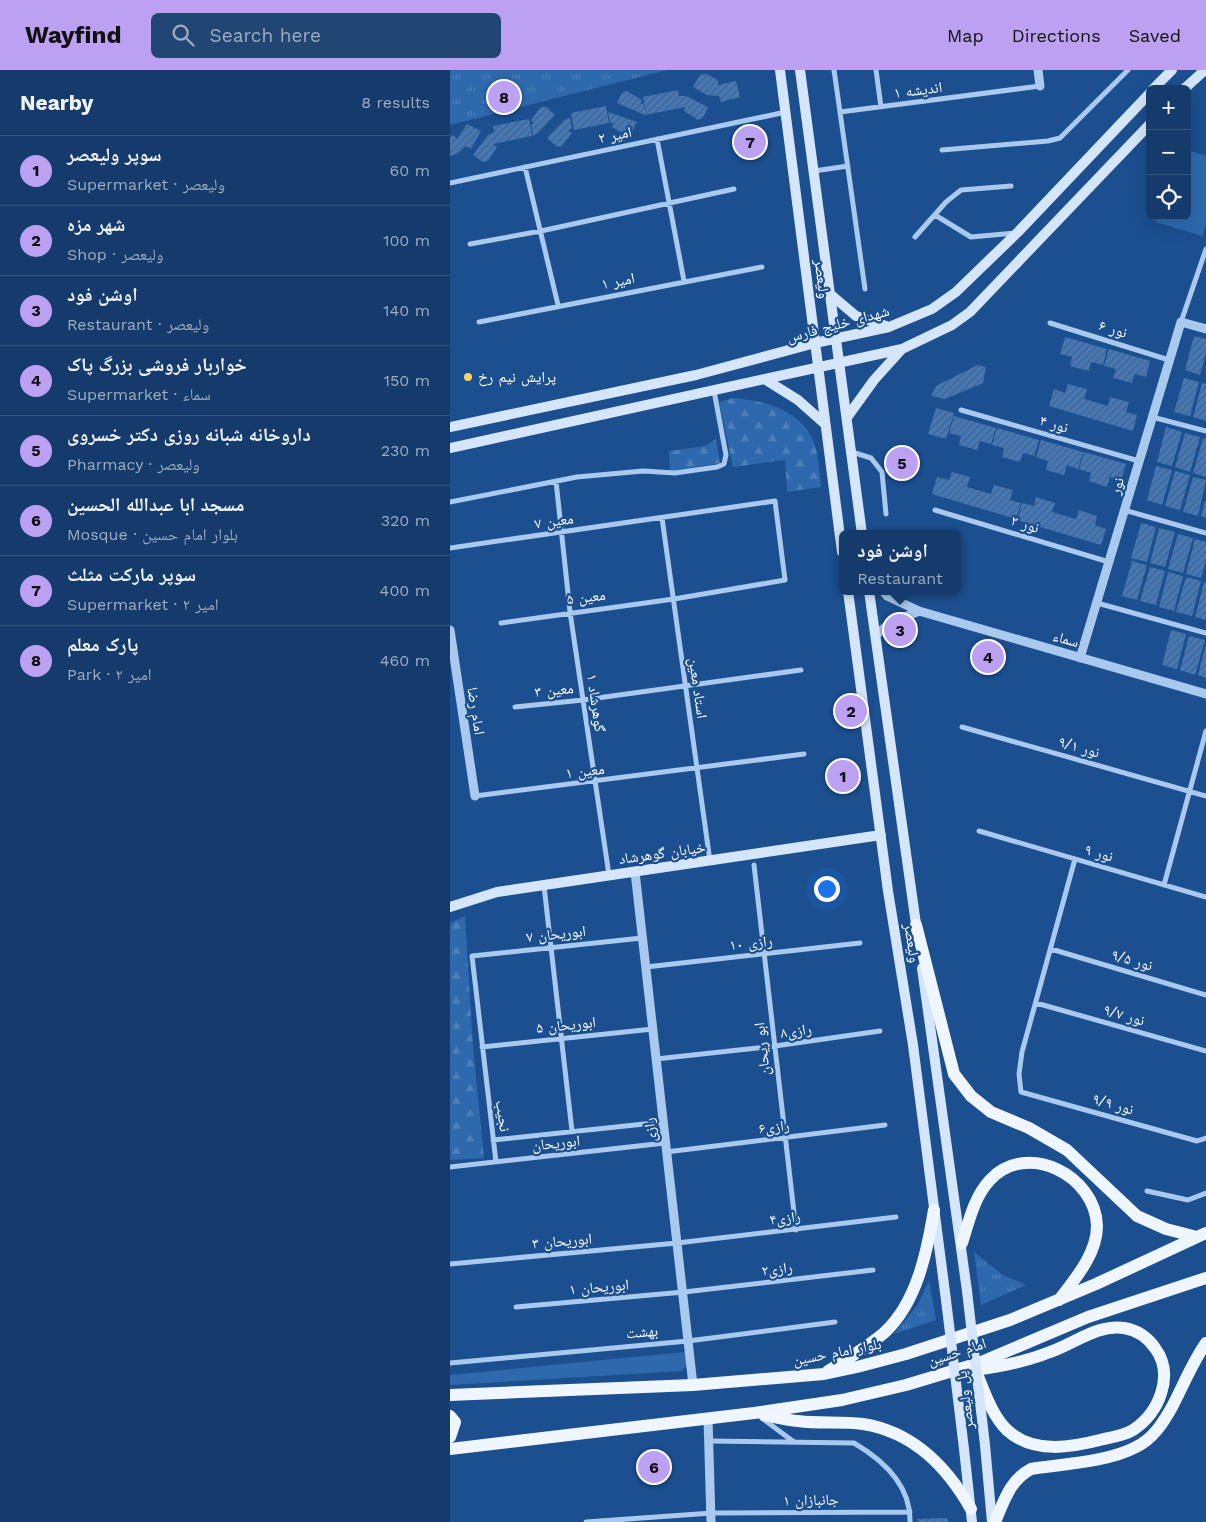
<!DOCTYPE html>
<meta charset="utf-8">
<style>
body{margin:0;font-family:"Work Sans","Noto Naskh Arabic",sans-serif;background:#214673;color:#f1f3f6}
.controls{position:absolute;right:15px;top:15px;display:grid;overflow:hidden;border-radius:8px;box-shadow:0 5px 20px #0002}
.controls button{width:45px;height:45px;display:grid;place-items:center;padding:0;border:0;border-bottom:1px solid #33557e;background:#143b6b;color:#f1f3f6;font:25px sans-serif}
.you{position:absolute;left:376px;top:818px;width:18px;height:18px;margin:-12px;border:4px solid #fff;border-radius:50%;background:#1a73e8;box-shadow:0 0 0 8px #1a73e833}
.badge{display:grid;place-items:center;width:32px;height:32px;border-radius:50%;background:#bca0f2;color:#111;font-size:16px;font-weight:700}
.pin{position:absolute;translate:-50% -50%;border:2px solid #fff;box-shadow:0 1px 5px #0006}
.popup{position:absolute;left:389px;top:460px;width:122px;height:65px;box-sizing:border-box;display:grid;place-content:center;border-radius:8px;background:#143b6b;filter:drop-shadow(0 1px 4px #0005);font-size:16px;white-space:nowrap;color:#9dadc1}
.popup b{font-size:19px;color:#f1f3f6}
.popup::after{content:'';position:absolute;left:50%;top:100%;margin-left:-10px;border:10px solid transparent;border-top-color:#143b6b}
.list{margin:0;padding:0;list-style:none}
h2{display:flex;justify-content:space-between;align-items:center;height:65px;margin:0;padding:0 20px;font-size:21px}
h2 small{font-size:16px;font-weight:400;color:#9dadc1}
.list li{display:grid;grid-template-columns:32px 1fr auto;gap:15px;align-items:center;box-sizing:border-box;height:70px;padding:0 20px;border-top:1px solid #33557e}
.list b{display:block;font-size:19px;white-space:nowrap}
.list p{margin:0;font-size:16px;white-space:nowrap;color:#9dadc1}
.list em{font-size:16px;font-style:normal;color:#9dadc1}
.icon{flex:none;width:28px;height:28px;fill:none;stroke:currentColor;stroke-width:2;stroke-linecap:round;stroke-linejoin:round}
.map{position:relative;flex:none;width:756px;height:1452px;overflow:hidden}
header{display:flex;align-items:center;gap:30px;box-sizing:border-box;height:70px;padding:0 25px;background:#bca0f2;color:#111}
header strong{font-size:24px}
nav{display:flex;gap:28px;margin-inline-start:auto;font-size:18px}
.search{width:350px;height:45px;background:#214673;display:flex;align-items:center;gap:12px;box-sizing:border-box;padding:0 18px;border-radius:8px;color:#9dadc1;font-size:19px}
main{display:flex}
aside{flex:1;background:#143b6b}
.map>svg:first-child{display:block}
</style>
<header>
<strong>Wayfind</strong>
<div class="search"><svg class="icon" aria-label="search" viewBox="0 0 24 24"><circle cx="10" cy="10" r="6"/><path d="M15 15l6 6"/></svg>Search here</div>
<nav><a>Map</a><a>Directions</a><a>Saved</a></nav>
</header>
<main>
<aside>
<h2>Nearby<small>8 results</small></h2>
<ul class="list">
<li><span class="badge">1</span><div><b>سوپر ولیعصر</b><p>Supermarket · ولیعصر</p></div><em>60 m</em></li>
<li><span class="badge">2</span><div><b>شهر مزه</b><p>Shop · ولیعصر</p></div><em>100 m</em></li>
<li><span class="badge">3</span><div><b>اوشن فود</b><p>Restaurant · ولیعصر</p></div><em>140 m</em></li>
<li><span class="badge">4</span><div><b>خواربار فروشی بزرگ پاک</b><p>Supermarket · سماء</p></div><em>150 m</em></li>
<li><span class="badge">5</span><div><b>داروخانه شبانه روزی دکتر خسروی</b><p>Pharmacy · ولیعصر</p></div><em>230 m</em></li>
<li><span class="badge">6</span><div><b>مسجد ابا عبدالله الحسین</b><p>Mosque · بلوار امام حسین</p></div><em>320 m</em></li>
<li><span class="badge">7</span><div><b>سوپر مارکت مثلث</b><p>Supermarket · امیر ۲</p></div><em>400 m</em></li>
<li><span class="badge">8</span><div><b>پارک معلم</b><p>Park · امیر ۲</p></div><em>460 m</em></li>
</ul>
</aside>
<div class="map">
<svg width="756" height="1452" viewBox="0 0 756 1452">
<defs>
<pattern id="forest-firs" width="22" height="20" patternUnits="userSpaceOnUse" patternTransform="scale(1.25)"><rect width="22" height="20" fill="#2e69ad"/><path d="M5 1l3.5 6h-7zM16 11l3.5 6h-7z" fill="#4d80b9"/></pattern>
<pattern id="park-tufts" width="24" height="20" patternUnits="userSpaceOnUse" patternTransform="scale(1.25)"><rect width="24" height="20" fill="#2e69ad"/><path d="M3 7l-1-3M5 7V3M7 7l1-3M15 17l-1-3M17 17v-4M19 17l1-3" fill="none" stroke="#4d80b9"/></pattern>
<pattern id="building-hatch" width="6" height="6" patternUnits="userSpaceOnUse" patternTransform="scale(1.25)"><rect width="6" height="6" fill="#4478b7"/><path d="M-1 1l2-2M0 6l6-6M5 7l2-2" fill="none" stroke="#486282"/></pattern>
</defs>
<rect width="100%" height="100%" fill="#1b4f8f"/>
<!-- green -->
<path fill="#2e69ad" d="M737 80 756 86V153L752 166 706 152 707 146H737Z
M235 1282 237 1295 232 1301 0 1315V1305Z"/>
<!-- forest -->
<path fill="url(#forest-firs)" d="M283 328C313 330 350 340 363 370 369 383 369 402 371 417L337 422 335 390 283 397 269 332Z
M266 369 270 393 220 401 219 381 255 376Z
M15 846 23 977 34 1088 0 1090V853Z"/>
<!-- park -->
<path fill="url(#park-tufts)" d="M0 0H217L0 55Z
M524 1182 553 1205 576 1215 531 1235Z
M479 1211 486 1250 444 1264 468 1234Z"/>
<!-- building -->
<path fill="url(#building-hatch)" d="M256 4 268 10V15L286 11 290 27 271 32 269 26 257 25 243 17 250 5Z
M228 20 229 26H236L258 37 253 48 248 50 234 41 235 37 195 45 167 33 172 23 177 21 192 30 190 34 193 33 196 42 193 27Z
M156 36 159 53 124 60 121 43Z
M91 37H96L105 45 88 63 83 66 81 54H84L81 50Z
M158 42 187 52 181 63 176 65 162 57 163 52 160 53Z
M120 48 122 59 118 60 122 63 111 77 106 76 97 68 114 50Z
M79 49 82 66 43 74 47 77 38 91 33 92 23 85 38 65 44 62 46 70 43 56Z
M17 54 31 61 21 79 16 76 7 84 0 86V67L3 65 7 69Z
M744 266 756 269V283L750 305 735 300Z
M615 267 657 279 653 295 641 292 639 301 620 296 622 287 610 284Z
M659 279 700 291 696 307 685 304 682 313 663 308 666 299 654 296Z
M528 295 536 297 533 313 495 329 481 326 486 316Z
M734 308 749 312 740 346 724 342Z
M752 313 756 314V351L743 347Z
M618 314 637 319 634 329 658 336 660 327 679 332 676 342 687 345 683 361 599 336 604 319 615 323Z
M486 338 504 343 496 369 478 364Z
M504 346 546 358 541 374 530 371 527 380 509 375 511 366 499 363Z
M716 357 732 362 722 396 707 392Z
M547 358 589 370 584 386 573 383 570 392 552 387 554 378 542 375Z
M735 363 750 367 740 402 725 397Z
M753 368 756 369V407L743 403Z
M591 370 633 382 628 399 617 395 614 405 596 400 598 391 586 387Z
M634 382 676 394 671 410 660 407 657 417 639 411 641 403 629 399Z
M706 396 722 400 712 435 697 430Z
M725 401 740 405 730 440 715 436Z
M502 402 520 407 517 417 541 424 544 415 563 420 560 430 571 433 566 449 482 424 487 407 499 410Z
M743 407 756 410 748 446 733 442Z
M586 427 605 433 602 442 626 449 629 440 647 446 645 455 656 459 651 475 567 450 572 433 584 436Z
M755 431H756V448L751 446Z
M691 453 706 457 697 492 681 488Z
M709 458 725 462 715 497 700 493Z
M728 464 743 468 733 503 718 499Z
M745 469 756 472V490L751 508 736 504Z
M682 491 697 495 687 530 672 526Z
M700 497 715 501 706 535 690 531Z
M718 502 733 506 724 541 709 537Z
M736 507 751 511 742 546 726 542Z
M754 512H756V550L745 547Z
M721 560 736 564 727 599 712 595Z
M739 566 755 570 745 605 730 600Z
M755 577H756V608L748 605Z
M497 1448 498 1452H468L467 1449Z"/>
<g fill="none" stroke-linecap="round" stroke-linejoin="round">
<!-- minor -->
<path stroke="#a9c9ee" stroke-width="5" d="M384 0 390 42 590 16
M426 0 431 37
M390 42 415 219
M207 69 234 211
M492 80 598 71 610 68 678 0
M75 97 108 235
M364 101 398 96
M0 113 336 42
M485 145 521 167 565 163
M465 167 496 132 511 120 561 116
M20 174 91 161 284 119
M29 252 312 197
M731 252 756 179
M600 253 719 290
M511 340 689 391
M702 347 756 361
M402 382 421 388 432 402 436 444
M106 411 120 542 159 805
M0 432 127 407 193 401 225 403 267 397 274 394 276 385 264 321
M485 440 659 492
M674 440 756 463
M212 448 260 791
M0 478 325 431 335 510 224 529 51 553
M647 533 756 563
M65 637 133 630 351 600
M512 657 756 726
M25 726 354 684
M529 761 756 827
M625 789 572 982 569 1004 571 1022 747 1071 756 1068
M304 795 346 1160
M714 815 756 661
M94 816 122 1061
M601 879 756 925
M196 897 410 873
M586 933 756 981
M32 977 203 959
M206 989 325 976 430 961
M43 1070 213 1052
M216 1082 435 1055
M46 1092 22 886 192 868
M0 1097 215 1073
M697 1121 738 1130 756 1123
M0 1194 227 1173 446 1147
M66 1237 234 1222 423 1200
M0 1293 238 1271 385 1252
M313 1349 344 1372
M259 1371 404 1373C433 1390 461 1416 460 1452
M136 1452 262 1443 460 1442"/>
<!-- tertiary -->
<path stroke="#a9c9ee" stroke-width="9" d="M588 0 590 16
M433 521 437 526 469 541 756 624
M0 560 25 726
M426 565 439 554 469 541
M630 588 731 252 756 259
M185 802 243 1315
M258 1348 261 1452"/>
<!-- secondary -->
<path stroke="#d6e6fa" stroke-width="10" d="M330 0 392 482
M350 0 412 464
M703 19 722 0
M734 19 755 0
M380 224 406 246 436 256
M316 310 348 330 375 354
M398 346 424 310 452 279
M0 357 246 305 365 273 439 257 482 239 506 222 568 162 700 23
M0 378 452 279 502 255 520 242 700 54
M398 521 438 821 463 975 496 1230
M419 521 467 861
M0 837 47 822 431 765
M472 898 517 1221
M535 1375 542 1452
M514 1379 522 1452"/>
<!-- primary -->
<path stroke="#f0f6ff" stroke-width="12" d="M466 855 504 1004 521 1026 541 1042 579 1058 617 1080 687 1146 716 1159 747 1167
M512 1173C519 1151 524 1127 540 1110 577 1070 646 1106 647 1156 647 1184 625 1209 609 1230
M523 1300C549 1297 575 1292 600 1282 624 1274 647 1254 674 1258 687 1260 698 1268 705 1278 725 1305 709 1343 683 1360 675 1365 664 1367 654 1369 623 1377 584 1385 557 1360 542 1345 535 1323 527 1304
M378 1301C397 1289 418 1277 435 1262 467 1232 477 1182 484 1140
M0 1325 243 1315 374 1304 407 1297 456 1284 560 1250 646 1214 756 1163
M314 1345C325 1347 337 1350 348 1351 370 1354 392 1351 413 1354 464 1362 497 1397 521 1439
M0 1346 5 1352 0 1367
M0 1379 304 1343 392 1330 456 1315 529 1293 638 1247 756 1208
M545 1452C554 1431 560 1410 581 1399 613 1394 658 1392 686 1377 703 1369 713 1353 722 1337 733 1316 742 1293 756 1273"/>
<!-- secondary-bridge -->
<path stroke="#d6e6fa" stroke-width="10" d="M517 1221 535 1375
M496 1230 514 1379"/>
</g>
<!-- markers -->
<circle fill="#ffd166" stroke="#1b4f8f" stroke-width="2" cx="18" cy="307" r="5"/>
<g text-anchor="middle" dominant-baseline="central" stroke-width="4.5" stroke-linejoin="round" paint-order="stroke">
<!-- street labels -->
<g font-size="15" fill="#fff" stroke="#1b4f8f">
<text transform="translate(468 20) rotate(-7)">اندیشه ۱</text>
<text transform="translate(165 65) rotate(-12)">امیر ۲</text>
<text transform="translate(372 209) rotate(83)">ولیعصر</text>
<text transform="translate(168 211) rotate(-11)">امیر ۱</text>
<text transform="translate(388 254) rotate(-15)">شهدای خلیج فارس</text>
<text transform="translate(663 259) rotate(17)">نور ۶</text>
<text transform="translate(604 354) rotate(16)">نور ۴</text>
<text transform="translate(667 416) rotate(-73)">نور</text>
<text transform="translate(104 451) rotate(-8)">معین ۷</text>
<text transform="translate(575 454) rotate(17)">نور ۲</text>
<text transform="translate(136 527) rotate(-7)">معین ۵</text>
<text transform="translate(616 569) rotate(16)">سماء</text>
<text transform="translate(248 618) rotate(82)">استاد معین</text>
<text transform="translate(104 620) rotate(-6)">معین ۳</text>
<text transform="translate(146 633) rotate(82)">گوهرشاد ۱</text>
<text transform="translate(26 641) rotate(81)">امام رضا</text>
<text transform="translate(629 677) rotate(16)">نور ۹/۱</text>
<text transform="translate(135 701) rotate(-7)">معین ۱</text>
<text transform="translate(212 783) rotate(-8)">خیابان گوهرشاد</text>
<text transform="translate(649 783) rotate(15)">نور ۹</text>
<text transform="translate(106 864) rotate(-6)">ابوریحان ۷</text>
<text transform="translate(301 873) rotate(-6)">رازی ۱۰</text>
<text transform="translate(462 873) rotate(81)">ولیعصر</text>
<text transform="translate(682 890) rotate(16)">نور ۹/۵</text>
<text transform="translate(674 945) rotate(16)">نور ۹/۷</text>
<text transform="translate(116 955) rotate(-6)">ابوریحان ۵</text>
<text transform="translate(346 961) rotate(-8)">رازی۸</text>
<text transform="translate(312 979) rotate(-96)">ابو ریحان</text>
<text transform="translate(663 1034) rotate(16)">نور ۹/۹</text>
<text transform="translate(53 1046) rotate(82)">نجیب</text>
<text transform="translate(324 1057) rotate(-7)">رازی۶</text>
<text transform="translate(200 1060) rotate(-96)">رازی</text>
<text transform="translate(106 1073) rotate(-6)">ابوریحان</text>
<text transform="translate(335 1148) rotate(-7)">رازی۴</text>
<text transform="translate(112 1171) rotate(-5)">ابوریحان ۳</text>
<text transform="translate(327 1199) rotate(-7)">رازی۲</text>
<text transform="translate(149 1217) rotate(-5)">ابوریحان ۱</text>
<text transform="translate(192 1262) rotate(-5)">بهشت</text>
<text transform="translate(387 1282) rotate(-11)">بلوار امام حسین</text>
<text transform="translate(507 1282) rotate(-18)">امام حسین</text>
<text transform="translate(515 1330) rotate(-97)">پل ولیعصر</text>
<text transform="translate(361 1430) rotate(-1)">جانبازان ۱</text>
</g>
<!-- poi labels -->
<g font-size="15" fill="#fff" stroke="#1b4f8f" text-anchor="start">
<text x="28" y="307">پرایش نیم رخ</text>
</g>
</g>
</svg>
<div class="controls">
<button>+</button>
<button>−</button>
<button><svg class="icon" aria-label="locate" viewBox="0 0 24 24"><circle cx="12" cy="12" r="6"/><path d="M12 2v4M12 18v4M2 12h4M18 12h4"/></svg></button>
</div>
<div class="you"></div>
<div class="pin badge" style="left:393px;top:706px">1</div>
<div class="pin badge" style="left:401px;top:641px">2</div>
<div class="pin badge" style="left:450px;top:560px">3</div>
<div class="popup"><b>اوشن فود</b>Restaurant</div>
<div class="pin badge" style="left:538px;top:587px">4</div>
<div class="pin badge" style="left:452px;top:393px">5</div>
<div class="pin badge" style="left:204px;top:1397px">6</div>
<div class="pin badge" style="left:300px;top:72px">7</div>
<div class="pin badge" style="left:54px;top:27px">8</div>
</div>
</main>
